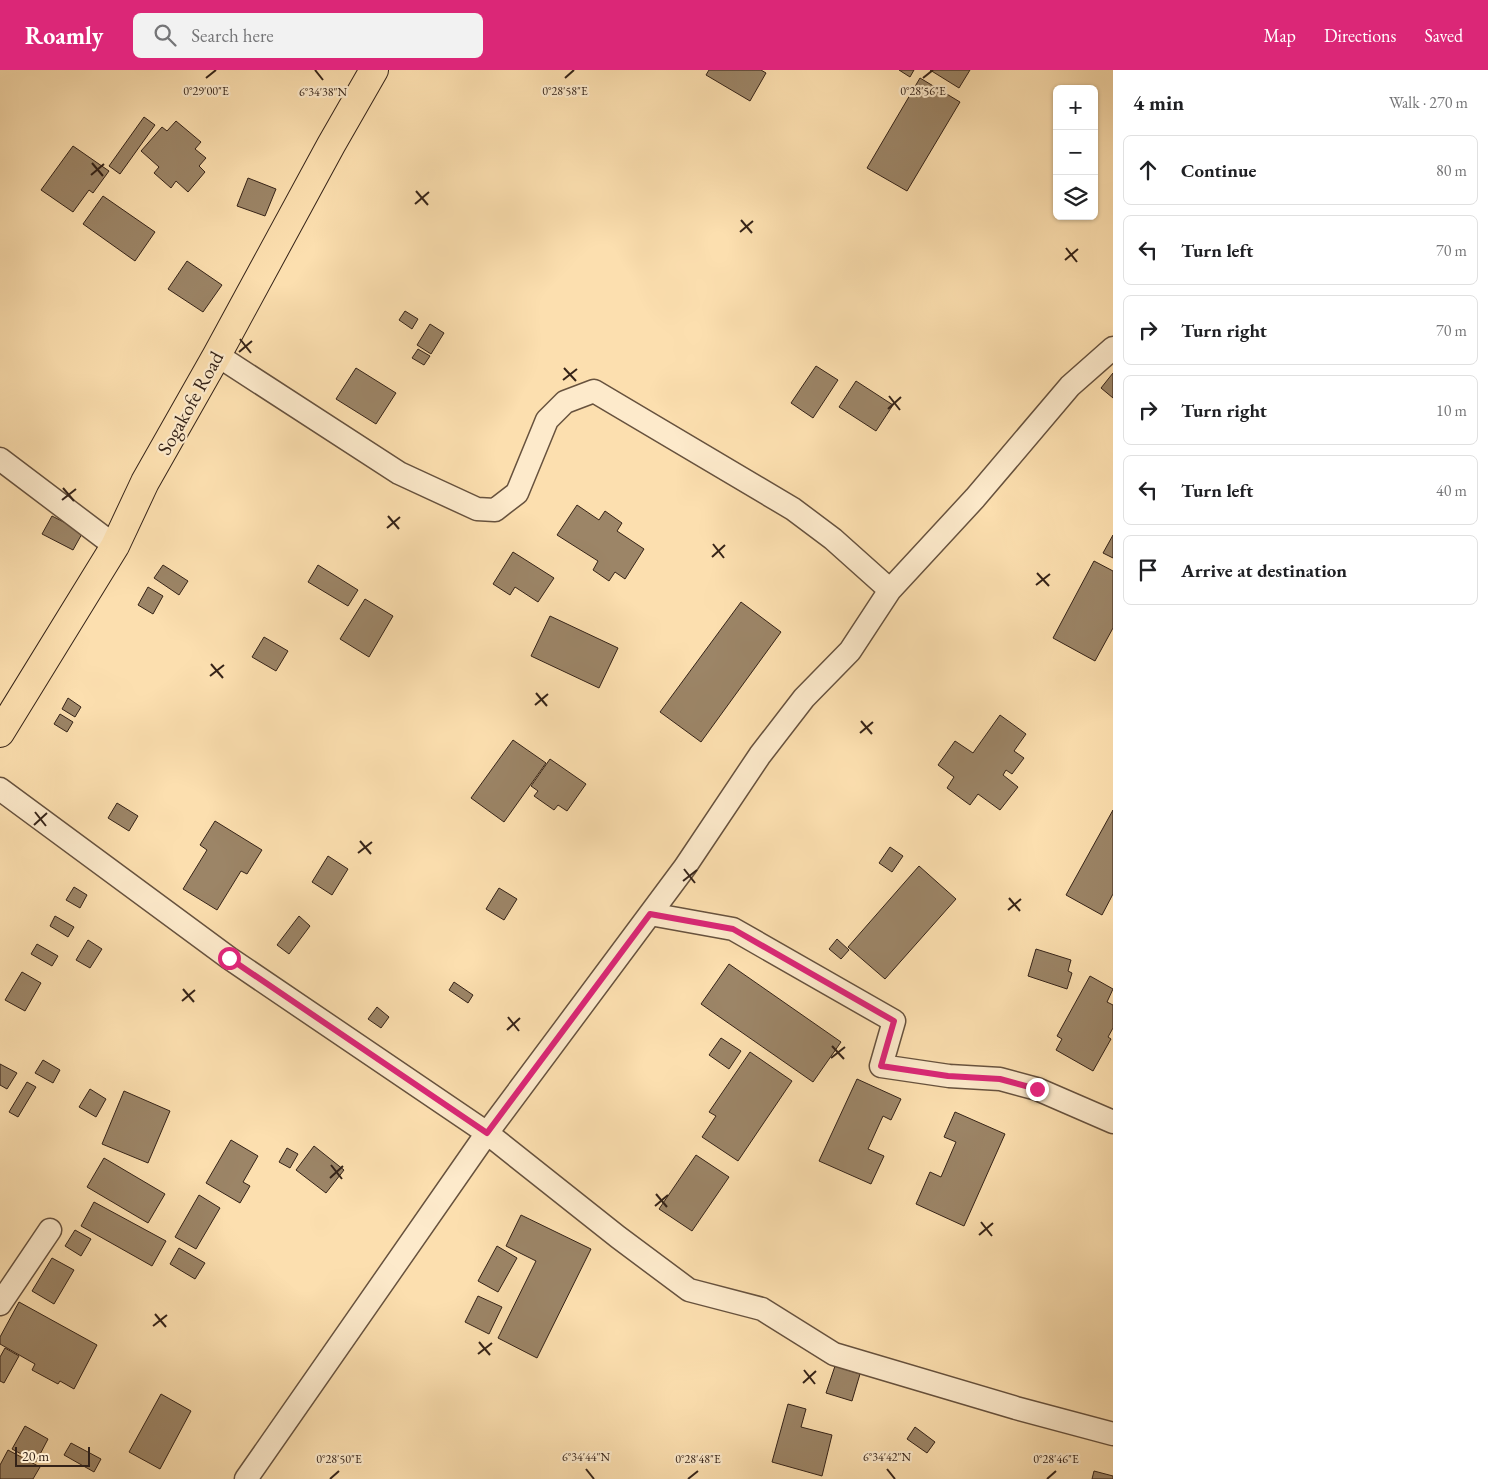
<!DOCTYPE html>
<meta charset="utf-8">
<style>
body{margin:0;font-family:"EB Garamond",serif;background:#f2f2f2;color:#202124}
.controls{position:absolute;right:15px;top:15px;display:grid;overflow:hidden;border-radius:8px;box-shadow:0 1px 4px #0004}
.controls button{width:45px;height:45px;display:grid;place-items:center;padding:0;border:0;border-bottom:1px solid #e0e0e0;background:#fff;color:#202124;font:25px sans-serif}
.scale{position:absolute;left:15px;bottom:12px;width:75px;box-sizing:border-box;padding-left:5px;border:2px solid #352318;border-top:0;font-size:14px;line-height:18px;white-space:nowrap;color:#352318;-webkit-text-stroke:4px #fdeacb;paint-order:stroke}
.stop{position:absolute;width:15px;height:15px;margin:-11px;border:4px solid #db2777;border-radius:50%;background:#fff}
.stop.end{background:#db2777;border-color:#fff;box-shadow:0 1px 5px #0008}
.list{margin:0;padding:0;list-style:none}
h2{display:flex;justify-content:space-between;align-items:center;height:65px;margin:0;padding:0 20px;font-size:21px}
h2 small{font-size:16px;font-weight:400;color:#757577}
.list li{display:grid;grid-template-columns:32px 1fr auto;gap:15px;align-items:center;box-sizing:border-box;height:70px;margin:0 10px 10px;padding:0 10px;border:1px solid #e0e0e0;border-radius:8px}
.list b{display:block;font-size:19px;white-space:nowrap}
.list em{font-size:16px;font-style:normal;color:#757577}
.icon{flex:none;width:28px;height:28px;fill:none;stroke:currentColor;stroke-width:2;stroke-linecap:round;stroke-linejoin:round}
.map{position:relative;flex:none;width:1113px;height:1409px;overflow:hidden}
header{display:flex;align-items:center;gap:30px;box-sizing:border-box;height:70px;padding:0 25px;background:#db2777;color:#fff}
header strong{font-size:24px}
nav{display:flex;gap:28px;margin-inline-start:auto;font-size:18px}
.search{width:350px;height:45px;background:#f2f2f2;display:flex;align-items:center;gap:12px;box-sizing:border-box;padding:0 18px;border-radius:8px;color:#757577;font-size:19px}
main{display:flex}
aside{flex:1;background:#fff}
.map>svg:first-child{display:block}
</style>
<header>
<strong>Roamly</strong>
<div class="search"><svg class="icon" aria-label="search" viewBox="0 0 24 24"><circle cx="10" cy="10" r="6"/><path d="M15 15l6 6"/></svg>Search here</div>
<nav><a>Map</a><a>Directions</a><a>Saved</a></nav>
</header>
<main>
<div class="map">
<svg width="1113" height="1409" viewBox="0 0 1113 1409">
<rect width="100%" height="100%" fill="#fcdfaf"/>
<filter id="stains"><feTurbulence type="fractalNoise" baseFrequency=".004" numOctaves="4"/><feColorMatrix values="0 0 0 0 .2 0 0 0 0 .09 0 0 0 0 .02 0 0 0 .5 -.17"/></filter>
<radialGradient id="worn" r=".72"><stop offset=".6" stop-color="#630" stop-opacity="0"/><stop offset="1" stop-color="#630" stop-opacity=".3"/></radialGradient>
<!-- building -->
<path fill="#9c8567" stroke="#352318" d="M709 0H761L766 3 750 31 706 5Z
M899 0H914L910 7Z
M930 0H970L959 18Z
M920 8 960 32 907 121 867 98Z
M144 47 155 55 120 104 109 96Z
M176 51 201 72 195 79 206 88 199 96 205 102 188 122 176 111 171 118 154 103 159 97 141 81 162 57 167 61Z
M73 76 109 101 93 123 89 120 73 142 41 120Z
M248 108 276 119 265 146 237 136Z
M103 126 155 162 135 191 83 154Z
M187 191 222 215 203 242 168 219Z
M405 241 418 249 412 259 399 250Z
M430 254 444 263 431 284 417 275Z
M418 279 430 286 424 295 412 288Z
M816 296 838 310 813 348 791 333Z
M356 298 396 323 376 354 336 329Z
M1113 303V328L1101 318Z
M856 311 893 335 876 361 839 337Z
M577 435 599 450 605 441 622 453 617 461 644 479 625 509 615 502 609 511 593 500 598 491 557 465Z
M52 446 83 462 73 480 42 464Z
M1113 465V488L1103 483Z
M513 482 554 508 538 532 515 517 510 525 493 514Z
M1094 491 1113 501V558L1095 591 1053 568Z
M163 495 188 511 179 525 154 508Z
M318 495 358 520 348 536 308 512Z
M148 517 163 526 153 544 138 535Z
M365 529 393 546 369 587 340 569Z
M741 532 781 562 701 672 660 642Z
M550 546 618 578 599 618 531 586Z
M264 567 288 581 276 601 252 587Z
M68 628 81 637 75 647 62 639Z
M60 644 73 652 67 662 54 654Z
M1000 645 1026 664 1014 681 1024 688 1012 704 1006 700 1003 705 1018 717 1000 740 978 724 970 735 947 718 954 707 938 695 955 671 973 683Z
M513 670 546 693 504 752 471 728Z
M550 689 586 714 567 741 558 735 554 740 534 726 538 721 531 716Z
M117 733 138 746 129 761 108 748Z
M1113 740V824L1102 845 1066 825Z
M215 751 262 780 247 804 241 801 217 840 183 819 207 780 200 775Z
M890 777 903 786 892 802 879 793Z
M328 786 348 799 332 825 312 812Z
M919 796 956 829 885 909 848 877Z
M74 817 87 825 80 838 66 830Z
M499 818 517 829 504 850 486 839Z
M55 846 74 857 68 867 50 856Z
M299 846 310 856 289 884 277 875Z
M837 869 849 880 841 889 829 879Z
M88 870 102 879 90 898 76 890Z
M37 874 58 886 52 896 31 884Z
M1036 879 1071 890 1068 901 1072 903 1067 919 1028 906Z
M729 894 841 972 813 1012 701 934Z
M22 902 41 913 25 941 5 930Z
M1090 906 1113 919 1107 932 1113 935V958L1108 967 1111 969 1093 1001 1056 980 1062 969 1057 966Z
M454 912 473 925 468 933 449 920Z
M377 937 389 947 381 958 368 949Z
M721 968 741 981 729 999 709 985Z
M750 982 792 1011 738 1091 702 1067 716 1046 709 1042Z
M43 990 60 1000 53 1013 35 1003Z
M0 994 17 1003 7 1019 0 1015Z
M857 1009 901 1029 891 1050 883 1046 868 1079 884 1086 871 1114 819 1091Z
M27 1012 36 1017 18 1047 9 1042Z
M90 1019 106 1029 96 1047 79 1037Z
M124 1021 170 1041 148 1093 102 1074Z
M955 1042 1005 1064 964 1156 916 1134 930 1102 941 1107 956 1072 944 1067Z
M231 1070 258 1086 243 1112 250 1116 240 1133 206 1113Z
M314 1076 344 1100 326 1123 296 1100Z
M287 1078 298 1084 290 1098 279 1092Z
M696 1085 729 1107 692 1161 659 1139Z
M104 1088 165 1124 148 1153 87 1117Z
M199 1125 220 1138 196 1179 175 1167Z
M94 1132 166 1171 152 1196 81 1156Z
M521 1145 591 1179 537 1288 498 1268 536 1191 506 1176Z
M75 1160 91 1169 81 1186 65 1176Z
M497 1176 517 1188 498 1222 478 1211Z
M179 1178 205 1193 195 1209 170 1194Z
M52 1188 74 1200 54 1234 32 1221Z
M478 1226 502 1237 489 1264 465 1252Z
M19 1232 97 1275 74 1319 60 1311 58 1314 32 1300 35 1294 0 1274V1267Z
M5 1278 19 1286 4 1313 0 1311V1287Z
M835 1296 860 1304 852 1331 826 1323Z
M161 1324 191 1341 160 1399 129 1382Z
M788 1334 806 1339 801 1357 832 1365 822 1406 772 1392Z
M25 1356 48 1369 36 1392 12 1379Z
M915 1357 935 1372 927 1383 907 1369Z
M71 1373 101 1389 94 1402 64 1385Z
M8 1380 40 1397 33 1409H0V1395Z
M1094 1401 1113 1406V1409H1092Z"/>
<g fill="none" stroke-linecap="round" stroke-linejoin="round">
<!-- minor casing -->
<g stroke="#67523e" stroke-width="25">
<path id="minor" d="M217 285 399 403 477 439 495 440 517 423 547 350 565 332 594 321 793 439 833 469 890 520 850 581 804 628 760 685 685 797 487 1063 246 1409
M0 389 115 476
M890 520 975 428 1070 316 1113 278
M0 719 229 888 487 1063 618 1167 689 1220 762 1239 834 1284 1016 1338 1113 1364
M650 844 733 859 894 951 881 996 949 1006 1000 1009 1037 1019 1113 1052
M0 1234 50 1160"/>
</g>
<!-- primary casing -->
<g stroke="#352318" stroke-width="30">
<path id="primary" d="M0 663 115 476 145 412 217 285 331 75 374 0"/>
</g>
<!-- minor -->
<use href="#minor" stroke="#fdeacb" stroke-width="22"/>
<!-- primary -->
<use href="#primary" stroke="#fcdfaf" stroke-width="28"/>
</g>
<g fill="none" stroke-linecap="round" stroke-linejoin="round">
<!-- route -->
<path stroke="#db2777" stroke-width="6" d="M229 888 487 1063 650 844 733 859 894 951 881 996 948 1006 1000 1009 1037 1019"/>
</g>
<!-- ticks -->
<path fill="none" stroke="#352318" stroke-width="2" d="M315 0 323 10M206 8 216 0M565 8 574 0M923 8 933 0M92 93 103 106M91 105 104 94M416 121 428 135M415 134 429 122M741 150 752 163M740 162 753 151M1066 178 1077 192M1065 190 1078 179M240 269 251 283M239 282 252 271M564 298 576 311M563 310 577 299M889 326 900 340M888 339 901 327M63 418 74 431M62 430 76 419M388 446 399 459M387 458 400 447M713 474 724 488M712 487 725 475M1037 503 1049 516M1036 515 1050 504M211 594 223 608M210 606 224 595M536 623 547 636M535 635 548 624M861 651 872 664M860 663 873 652M35 742 46 756M34 755 47 743M360 771 371 784M358 783 372 772M684 799 695 813M683 811 697 800M1009 828 1020 841M1008 840 1021 829M183 919 194 932M182 931 195 920M508 947 519 961M507 960 520 948M832 976 844 989M831 988 845 977M331 1095 342 1109M330 1108 343 1096M656 1124 667 1137M655 1136 668 1125M981 1152 992 1166M979 1165 993 1153M155 1244 166 1257M153 1256 167 1245M479 1272 490 1285M478 1284 492 1273M804 1300 815 1314M803 1313 816 1301M586 1399 594 1409M887 1399 895 1409M330 1409 339 1401M688 1409 698 1401M1047 1409 1056 1401"/>
<g text-anchor="middle" dominant-baseline="central" stroke-width="4.5" stroke-linejoin="round" paint-order="stroke">
<!-- street labels -->
<g font-size="20" fill="#352318" stroke="#fdeacb">
<text transform="translate(190 333) rotate(-61)">Sogakofe Road</text>
</g>
</g>
<g font-size="12" text-anchor="middle" fill="#352318" stroke="#fdeacb" stroke-width="4.5" stroke-linejoin="round" paint-order="stroke">
<text x="206" y="25">0°29'00"E</text>
<text x="565" y="25">0°28'58"E</text>
<text x="923" y="25">0°28'56"E</text>
<text x="323" y="26">6°34'38"N</text>
<text x="586" y="1391">6°34'44"N</text>
<text x="887" y="1391">6°34'42"N</text>
<text x="339" y="1393">0°28'50"E</text>
<text x="698" y="1393">0°28'48"E</text>
<text x="1056" y="1393">0°28'46"E</text>
</g>
<rect width="100%" height="100%" filter="url(#stains)"/>
<rect width="100%" height="100%" fill="url(#worn)"/>
</svg>
<div class="controls">
<button>+</button>
<button>−</button>
<button><svg class="icon" aria-label="layers" viewBox="0 0 24 24"><path d="M12 4l9 5-9 5-9-5zM3 14l9 5 9-5"/></svg></button>
</div>
<div class="scale">20 m</div>
<div class="stop" style="left:229px;top:888px"></div>
<div class="stop end" style="left:1037px;top:1019px"></div>
</div>
<aside>
<h2>4 min<small>Walk · 270 m</small></h2>
<ul class="list">
<li><svg class="icon" aria-label="ahead" viewBox="0 0 24 24"><path d="M12 20V5M6 11l6-6 6 6"/></svg><div><b>Continue</b></div><em>80 m</em></li>
<li><svg class="icon" aria-label="left" viewBox="0 0 24 24"><path d="M17 20v-9H6M10 6l-5 5 5 5"/></svg><div><b>Turn left</b></div><em>70 m</em></li>
<li><svg class="icon" aria-label="right" viewBox="0 0 24 24"><path d="M7 20v-9h11M14 6l5 5-5 5"/></svg><div><b>Turn right</b></div><em>70 m</em></li>
<li><svg class="icon" aria-label="right" viewBox="0 0 24 24"><path d="M7 20v-9h11M14 6l5 5-5 5"/></svg><div><b>Turn right</b></div><em>10 m</em></li>
<li><svg class="icon" aria-label="left" viewBox="0 0 24 24"><path d="M17 20v-9H6M10 6l-5 5 5 5"/></svg><div><b>Turn left</b></div><em>40 m</em></li>
<li><svg class="icon" aria-label="arrive" viewBox="0 0 24 24"><path d="M6 21V4h12l-3 4 3 4H6"/></svg><div><b>Arrive at destination</b></div></li>
</ul>
</aside>
</main>
